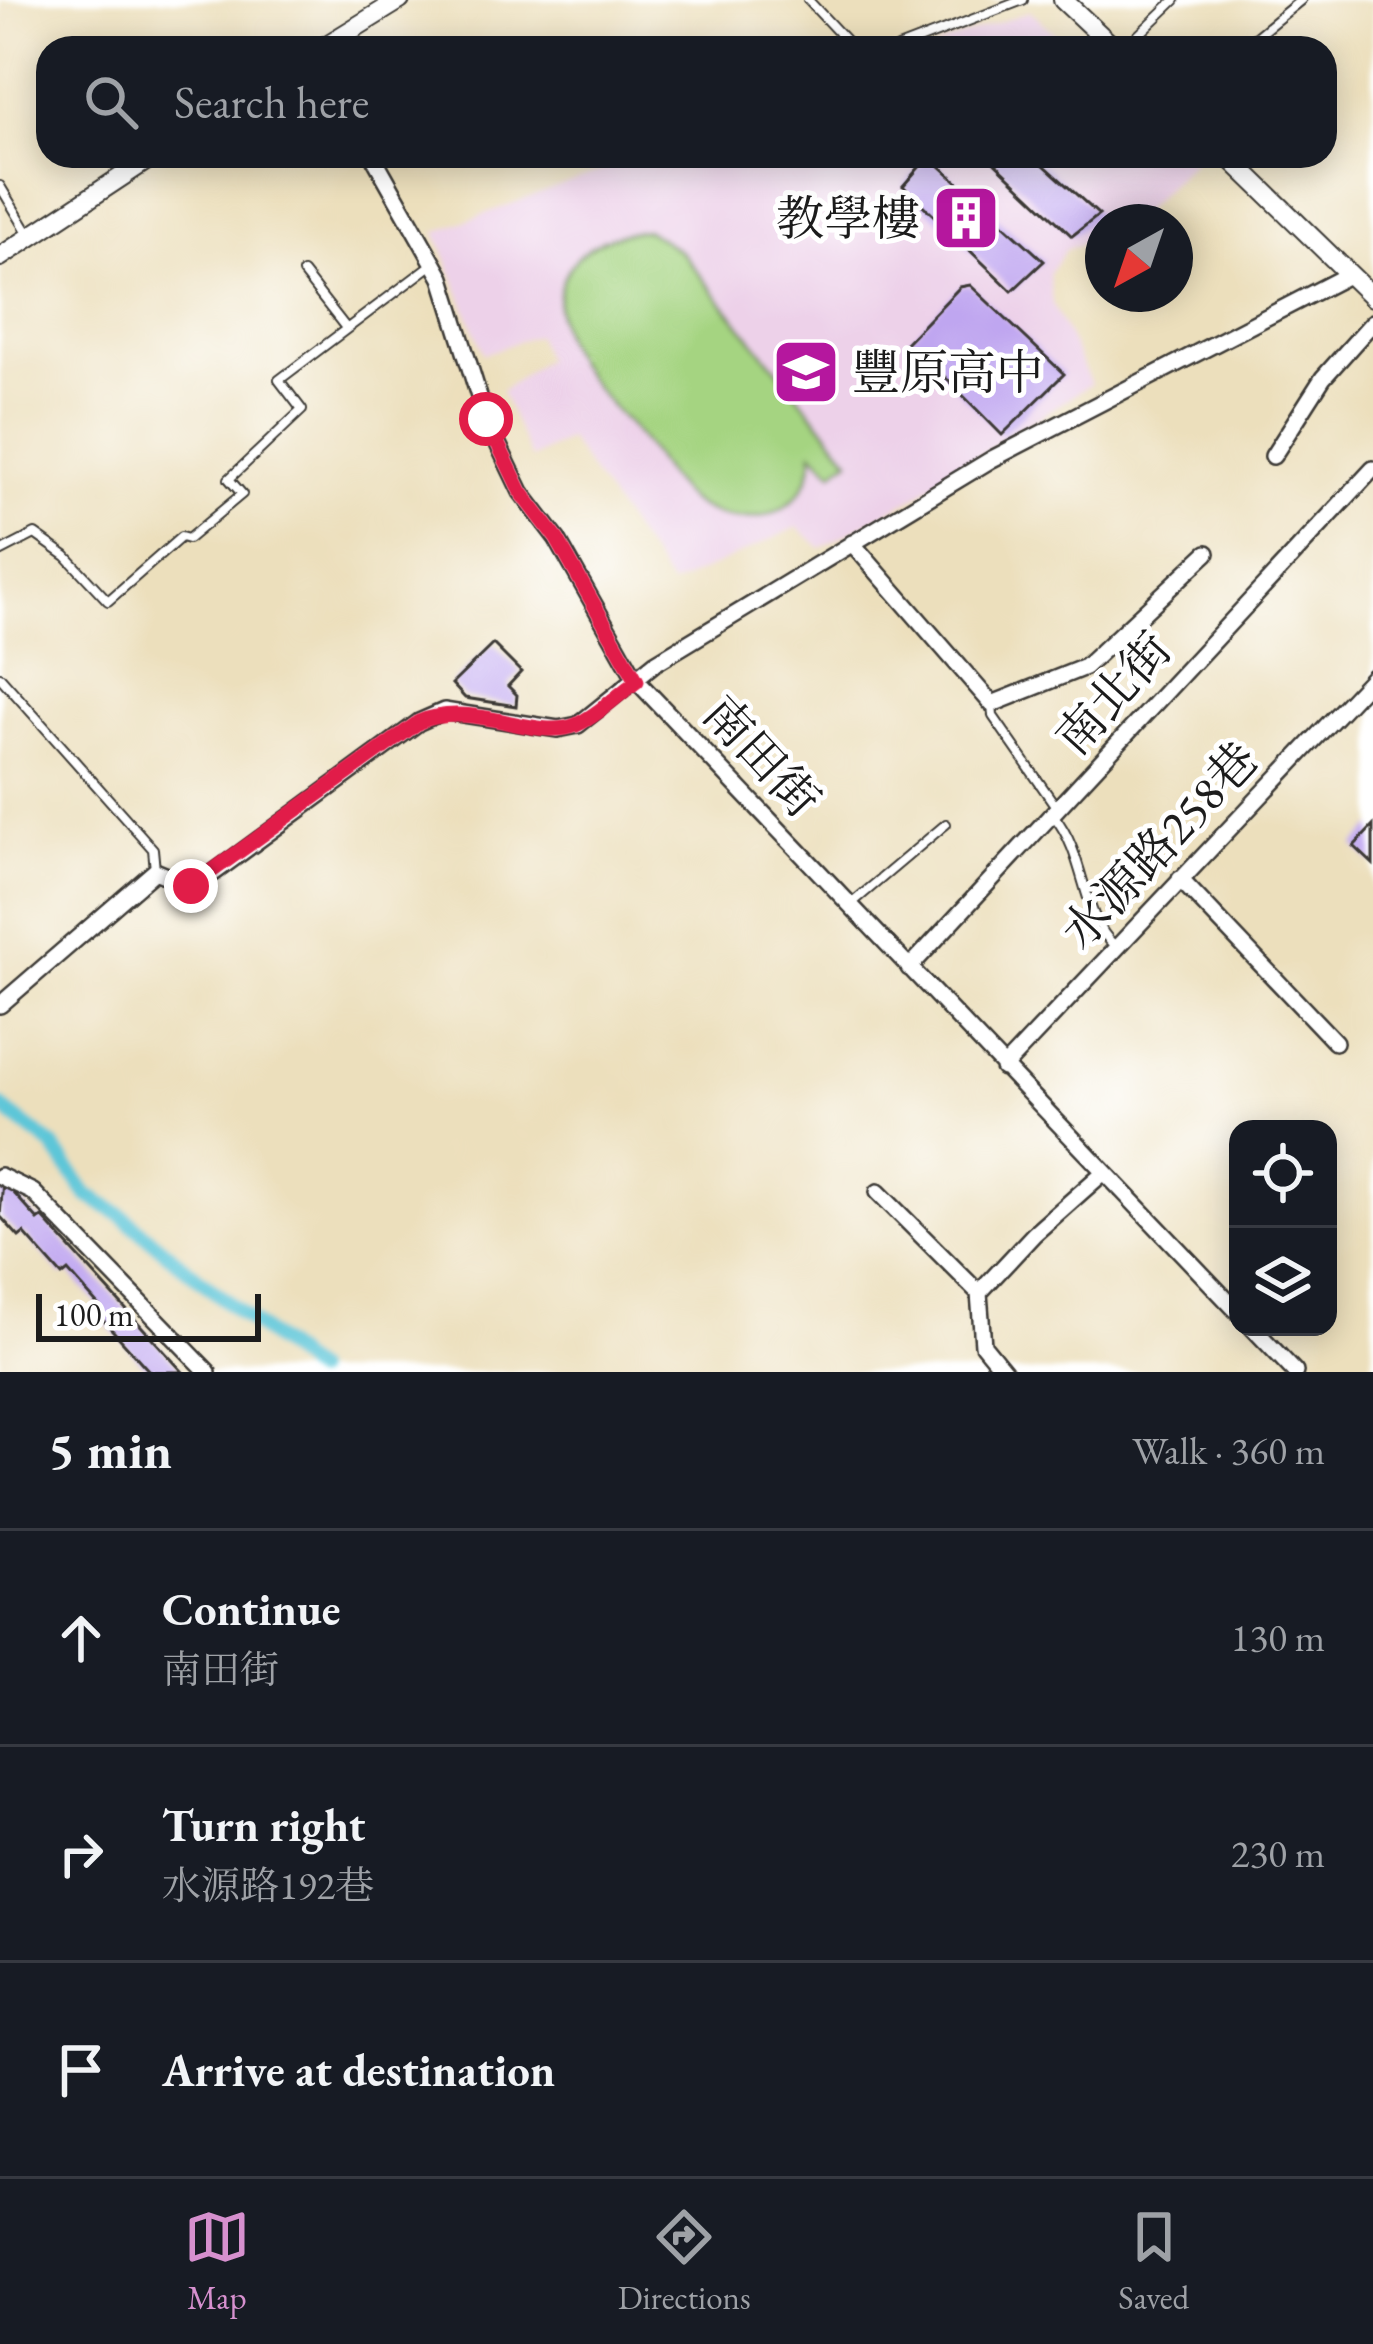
<!DOCTYPE html>
<meta charset="utf-8">
<style>
body{margin:0;font-family:"EB Garamond","Noto Serif TC",serif;background:#20242c;color:#f1f3f6}
.controls{position:absolute;right:36px;bottom:36px;display:grid;overflow:hidden;border-radius:24px;box-shadow:0 6px 30px #0003}
.controls button{width:108px;height:108px;display:grid;place-items:center;padding:0;border:0;border-bottom:3px solid #363941;background:#171b24;color:#f1f3f6;font:60px sans-serif}
.compass{position:absolute;left:1085px;top:204px;width:108px;height:108px;border-radius:50%;background:#171b24;box-shadow:0 6px 30px #0003;rotate:220deg}
.scale{position:absolute;left:36px;bottom:30px;width:225px;box-sizing:border-box;padding-left:12px;border:6px solid #1c1c1c;border-top:0;font-size:33px;line-height:42px;white-space:nowrap;color:#1c1c1c;-webkit-text-stroke:9px #fff;paint-order:stroke}
.stop{position:absolute;width:36px;height:36px;margin:-27px;border:9px solid #e11d48;border-radius:50%;background:#fff}
.stop.end{background:#e11d48;border-color:#fff;box-shadow:0 3px 12px #0008}
.list{margin:0;padding:0;list-style:none}
h2{display:flex;justify-content:space-between;align-items:center;height:156px;margin:0;padding:0 48px;font-size:51px}
h2 small{font-size:39px;font-weight:400;color:#9ea1a6}
.list li{display:grid;grid-template-columns:78px 1fr auto;gap:36px;align-items:center;box-sizing:border-box;height:216px;padding:0 48px;border-top:3px solid #363941}
.list b{display:block;font-size:45px;white-space:nowrap}
.list p{margin:0;font-size:39px;white-space:nowrap;color:#9ea1a6}
.list em{font-size:39px;font-style:normal;color:#9ea1a6}
.icon{flex:none;width:66px;height:66px;fill:none;stroke:currentColor;stroke-width:2;stroke-linecap:round;stroke-linejoin:round}
.map{position:relative;flex:none;width:1373px;height:1372px;overflow:hidden}
.search{position:absolute;background:#171b24;box-shadow:0 6px 30px #0003;left:36px;right:36px;top:36px;height:132px;display:flex;align-items:center;gap:30px;box-sizing:border-box;padding:0 42px;border-radius:36px;color:#9ea1a6;font-size:45px}
.sheet{height:804px;background:#171b24}
nav{display:flex;justify-content:space-around;align-items:center;box-sizing:border-box;height:168px;border-top:3px solid #363941;background:#171b24;font-size:33px;color:#9ea1a6}
nav a{display:grid;justify-items:center;gap:6px}
nav .on{color:#d690ce}
.map>svg:first-child{display:block}
</style>
<div class="map">
<svg width="1373" height="1372" viewBox="0 0 1373 1372">
<rect width="100%" height="100%" fill="#fff"/>
<filter id="ink" filterUnits="userSpaceOnUse"><feTurbulence type="fractalNoise" baseFrequency=".00833" numOctaves="2"/><feDisplacementMap in="SourceGraphic" scale="24" xChannelSelector="R" yChannelSelector="G"/><feConvolveMatrix kernelMatrix="1 2 1 2 8 2 1 2 1" color-interpolation-filters="sRGB"/></filter>
<filter id="wash" filterUnits="userSpaceOnUse"><feTurbulence type="fractalNoise" baseFrequency=".004" numOctaves="4" result="noise"/><feDisplacementMap in="SourceGraphic" scale="48" xChannelSelector="R" yChannelSelector="G"/><feGaussianBlur stdDeviation="2.7" result="paint"/><feColorMatrix in="noise" values="0 0 0 0 0 0 0 0 0 0 0 0 0 0 0 0 0 1.4 0 .05"/><feComposite in="paint" operator="in"/></filter>
<g filter="url(#wash)">
<rect width="100%" height="100%" fill="#ecdfbc"/>
<!-- built -->
<path fill="#edd1e9" d="M1030 11 1071 48H931Z
M641 156H1191L1195 159 1132 222H1103V235L1065 250 1049 274 1052 303 1091 384 909 500 821 548 798 527 671 586 568 439 531 459 501 391 545 359 536 335 484 354 436 232Z"/>
<!-- green -->
<path fill="#a5d481" stroke="#60784e" stroke-width="3" d="M647 230 682 253 850 459 833 472 813 452C812 512 749 535 698 506 675 493 655 456 638 436 616 409 584 380 569 349 537 282 579 234 647 230Z"/>
<g fill="none" stroke-linecap="round" stroke-linejoin="round">
<!-- canal -->
<path stroke="#5dc6d8" stroke-width="15" d="M0 1106 53 1146 87 1195 121 1215 313 1372"/>
</g>
<g id="blocks">
<!-- building -->
<path fill="#bfa6f0" d="M929 156 1044 261 1012 291 903 186Z
M988 156H1034L1099 215 1072 236Z
M970 285 1064 374 1002 435 923 355 918 358 904 345 960 287Z
M493 644 521 672 508 686 517 695 516 706 465 698 452 684Z
M1373 826V864L1354 846Z
M3 1181 38 1220 42 1217 183 1372H150L95 1311 100 1307 68 1271 62 1276 24 1233 19 1237 0 1216Z"/>
</g>
</g>
<g filter="url(#ink)">
<use href="#blocks" fill-opacity="0" stroke="#3b3934" stroke-width="3"/>
<g fill="none" stroke-linecap="round" stroke-linejoin="round">
<!-- service casing -->
<g stroke="#3b3934" stroke-width="12">
<path id="service" d="M808 0 853 48
M898 48 1023 0
M1125 48 1175 0
M1242 48 1301 0
M0 186 30 236
M303 273 346 328
M0 552 35 534 66 556 108 601 181 537 188 539 242 494 229 479 302 410 279 380 434 263
M0 677 153 849 155 870
M992 705 993 716 1057 808
M1054 816C1087 857 1080 914 1115 946
M851 904 946 824"/>
</g>
<!-- minor casing -->
<g stroke="#3b3934" stroke-width="20">
<path id="minor" d="M373 156 442 278 486 419 521 492 557 539 637 681 1238 1312
M1273 456 1323 378 1373 322
M852 543 992 704 1085 667 1207 553
M1180 879 1335 1042
M909 968 1373 469
M0 1005 155 871 191 886 204 880 419 722 444 711 558 729 578 725 655 663 992 459 1348 275
M1003 1068 1373 677
M0 1176 33 1192 208 1372
M878 1192 979 1293
M1252 1327 1295 1372
M1005 1372 983 1345 979 1293 1034 1234 1104 1172"/>
</g>
<!-- tertiary casing -->
<g stroke="#3b3934" stroke-width="22">
<path id="tertiary" d="M1063 0 1114 48
M322 48 400 0
M1228 156 1373 297
M0 257 153 156"/>
</g>
<!-- service -->
<use href="#service" stroke="#fff" stroke-width="8"/>
<!-- minor -->
<use href="#minor" stroke="#fff" stroke-width="15"/>
<!-- tertiary -->
<use href="#tertiary" stroke="#fff" stroke-width="18"/>
</g>
</g>
<g fill="none" stroke-linecap="round" stroke-linejoin="round" filter="url(#ink)">
<!-- route -->
<path stroke="#e11d48" stroke-width="15" d="M191 886 419 722C474 699 535 742 576 725 597 716 618 695 637 681L557 539 521 492 486 419"/>
</g>
<!-- icons -->
<defs>
<g id="building-square" transform="scale(3.45)"><rect x="-9" y="-9" width="18" height="18" rx="4" fill="#b5179e" stroke="#fff"/><path d="M-4-6H4V6H1V3H-1V6H-4ZM-2.5-4.3h1.7v1.8h-1.7ZM.8-4.3h1.7v1.8H.8ZM-2.5-1h1.7V.8h-1.7ZM.8-1h1.7V.8H.8Z" fill="#fff"/></g>
<g id="school-square" transform="scale(3.45)"><rect x="-9" y="-9" width="18" height="18" rx="4" fill="#b5179e" stroke="#fff"/><path d="M0-5L7-2L0 1L-7-2ZM-4 1L0 2.5L4 1V4Q0 6-4 4Z" fill="#fff"/></g>
</defs>
<g fill-rule="evenodd">
<use href="#building-square" x="966" y="218"/>
<use href="#school-square" x="806" y="372"/>
</g>
<g text-anchor="middle" dominant-baseline="central" stroke-width="10" stroke-linejoin="round" paint-order="stroke">
<!-- poi labels -->
<g font-size="48" fill="#1c1c1c" stroke="#fff" text-anchor="end">
<text x="920" y="218">教學樓</text>
<text x="852" y="372" text-anchor="start">豐原高中</text>
</g>
<!-- street labels -->
<g font-size="48" fill="#1c1c1c" stroke="#fff">
<text transform="translate(1113 693) rotate(-48)">南北街</text>
<text transform="translate(762 756) rotate(47)">南田街</text>
<text transform="translate(1159 845) rotate(-47)">水源路258巷</text>
</g>
</g>
</svg>
<div class="controls">
<button><svg class="icon" aria-label="locate" viewBox="0 0 24 24"><circle cx="12" cy="12" r="6"/><path d="M12 2v4M12 18v4M2 12h4M18 12h4"/></svg></button>
<button><svg class="icon" aria-label="layers" viewBox="0 0 24 24"><path d="M12 4l9 5-9 5-9-5zM3 14l9 5 9-5"/></svg></button>
</div>
<svg class="compass" viewBox="-18 -18 36 36"><path d="M0-13l5 13h-10z" fill="#e53935"/><path d="M0 13l5-13h-10z" fill="#9ea1a6"/></svg>
<div class="scale">100 m</div>
<div class="stop" style="left:486px;top:419px"></div>
<div class="stop end" style="left:191px;top:886px"></div>
<div class="search"><svg class="icon" aria-label="search" viewBox="0 0 24 24"><circle cx="10" cy="10" r="6"/><path d="M15 15l6 6"/></svg>Search here</div>
</div>
<section class="sheet">
<h2>5 min<small>Walk · 360 m</small></h2>
<ul class="list">
<li><svg class="icon" aria-label="ahead" viewBox="0 0 24 24"><path d="M12 20V5M6 11l6-6 6 6"/></svg><div><b>Continue</b><p>南田街</p></div><em>130 m</em></li>
<li><svg class="icon" aria-label="right" viewBox="0 0 24 24"><path d="M7 20v-9h11M14 6l5 5-5 5"/></svg><div><b>Turn right</b><p>水源路192巷</p></div><em>230 m</em></li>
<li><svg class="icon" aria-label="arrive" viewBox="0 0 24 24"><path d="M6 21V4h12l-3 4 3 4H6"/></svg><div><b>Arrive at destination</b></div></li>
</ul>
</section>
<nav>
<a class="on"><svg class="icon" aria-label="map" viewBox="0 0 24 24"><path d="M3 6l6-2 6 2 6-2v14l-6 2-6-2-6 2zM9 4v14M15 6v14"/></svg>Map</a>
<a><svg class="icon" aria-label="directions" viewBox="0 0 24 24"><path d="M12 3l9 9-9 9-9-9zM9 14v-3h6M13 9l2 2-2 2"/></svg>Directions</a>
<a><svg class="icon" aria-label="saved" viewBox="0 0 24 24"><path d="M7 4h10v16l-5-4-5 4z"/></svg>Saved</a>
</nav>
